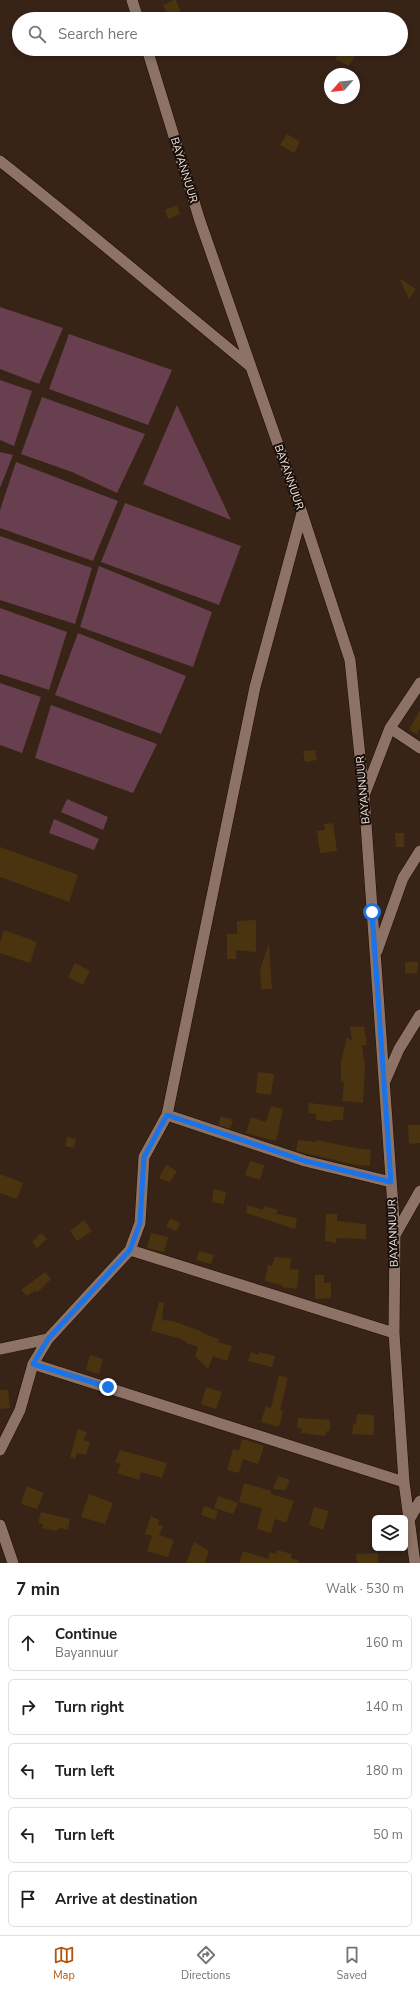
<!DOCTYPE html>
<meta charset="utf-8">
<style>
body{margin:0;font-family:"Nunito Sans",sans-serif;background:#f2f2f2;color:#202124}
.controls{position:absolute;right:12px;bottom:12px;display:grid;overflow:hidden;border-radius:6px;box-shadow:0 2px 6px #0003}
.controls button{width:36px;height:36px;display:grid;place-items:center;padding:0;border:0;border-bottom:1px solid #e0e0e0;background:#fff;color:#202124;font:20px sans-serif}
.compass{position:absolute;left:324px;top:68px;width:36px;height:36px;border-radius:50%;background:#fff;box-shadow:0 2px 6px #0003;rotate:243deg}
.stop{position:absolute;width:12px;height:12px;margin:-9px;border:3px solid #1a73e8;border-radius:50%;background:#fff}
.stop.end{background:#1a73e8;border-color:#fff;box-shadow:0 1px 4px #0008}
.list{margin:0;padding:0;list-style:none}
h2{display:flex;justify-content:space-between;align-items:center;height:52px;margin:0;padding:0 16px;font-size:17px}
h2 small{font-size:13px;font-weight:400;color:#757577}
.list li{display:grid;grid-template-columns:26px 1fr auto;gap:12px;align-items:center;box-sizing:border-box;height:56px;margin:0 8px 8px;padding:0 8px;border:1px solid #e0e0e0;border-radius:6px}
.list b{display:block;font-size:15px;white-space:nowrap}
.list p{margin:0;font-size:13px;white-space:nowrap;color:#757577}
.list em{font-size:13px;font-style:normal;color:#757577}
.icon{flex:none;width:22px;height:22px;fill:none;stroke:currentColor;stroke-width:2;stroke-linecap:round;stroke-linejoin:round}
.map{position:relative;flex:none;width:420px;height:1563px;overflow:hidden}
.search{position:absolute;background:#fff;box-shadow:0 2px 6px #0003;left:12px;right:12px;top:12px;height:44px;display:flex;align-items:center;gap:10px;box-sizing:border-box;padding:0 14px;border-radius:22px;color:#757577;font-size:15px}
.sheet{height:372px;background:#fff}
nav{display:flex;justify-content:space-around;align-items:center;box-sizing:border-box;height:56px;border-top:1px solid #e0e0e0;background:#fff;font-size:11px;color:#757577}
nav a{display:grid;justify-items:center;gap:2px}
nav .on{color:#b45309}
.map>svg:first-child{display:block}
</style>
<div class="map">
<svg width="420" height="1563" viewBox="0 0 420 1563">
<rect width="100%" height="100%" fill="#382317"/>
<!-- water -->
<path fill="#673f4e" d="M0 307 63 328 39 384 0 369Z
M69 334 172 370 148 425 49 389Z
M0 380 32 391 14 446 0 440Z
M42 397 145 434 117 493 72 472 21 454Z
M177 405 231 520 143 484Z
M0 452 13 455 0 488Z
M16 462 118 501 93 561 0 528V510Z
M125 503 241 546 219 605 101 562Z
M0 536 92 568 75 624 0 600Z
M99 566 212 612 193 667 80 627Z
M0 608 67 632 49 690 0 674Z
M78 633 186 676 161 734 55 695Z
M0 683 41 697 22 753 0 745Z
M51 705 157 744 133 793 35 758Z
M67 799 108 817 103 830 61 812Z
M54 819 99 839 94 850 49 833Z"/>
<!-- building -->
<path fill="#49340f" d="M174 0H176L181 13 169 18 163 5Z
M342 49 356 54 349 66 335 59Z
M287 134 300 142 294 153 280 145Z
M177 205 180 214 168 219 165 210Z
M399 278 416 289 409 299Z
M420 710V728L417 734 409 730Z
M315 750 317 760 305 762 303 751Z
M333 823 337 851 320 853 317 831 325 830 324 824Z
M395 833H404V847H396Z
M0 847 78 875 69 902 0 877Z
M256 920V952L236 950V959H227V934H237V921Z
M4 930 37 942 30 963 0 953V942Z
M269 943 272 989H261L260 970Z
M405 962H418L417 974 405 973Z
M75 963 90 971 83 985 68 977Z
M350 1026 364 1027 367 1045H362L365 1066 363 1103 342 1101 344 1082H341V1061L347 1038 352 1040Z
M258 1072 274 1074 271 1095 256 1093Z
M309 1103 344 1107 343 1120H333L332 1122 316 1120V1114L308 1113Z
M271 1106 283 1109 276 1141 246 1133 251 1117 266 1122Z
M221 1116 233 1120 230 1129 218 1125Z
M408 1125H420V1143L409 1144Z
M67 1137 76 1139 74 1148 65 1146Z
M298 1140 316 1142 317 1140 355 1148 371 1150 370 1166 356 1165 296 1151Z
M250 1161 264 1165 260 1180 245 1175Z
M166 1165 177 1171 170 1182 159 1178Z
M0 1174 23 1183 17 1199 0 1193Z
M214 1189 226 1192 224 1204 212 1202Z
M247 1205 263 1210 264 1206 278 1210 276 1214 297 1218 295 1229 246 1213Z
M326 1214H337V1221L366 1224V1239L336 1238V1243L325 1241Z
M170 1218 180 1223 177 1231 166 1227Z
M84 1220 92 1231 77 1241 70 1231Z
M41 1233 47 1239 37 1248 32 1242Z
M151 1233 168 1237 164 1252 147 1248Z
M199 1251 214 1255 211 1264 196 1260Z
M275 1257 291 1258 290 1269 299 1270 297 1289 282 1287V1285L265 1281 268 1265 272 1266Z
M45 1272 51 1279 38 1292 35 1291 27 1296 21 1290Z
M315 1275H324V1283H331V1298L315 1299Z
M159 1302 164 1303 162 1320 173 1321 203 1332 202 1333 219 1339 218 1342 232 1346 227 1361 213 1356 208 1369 195 1356 198 1347 186 1343V1342L179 1338 151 1331Z
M251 1352 259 1355V1352L275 1356 272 1367 248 1361Z
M90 1355 103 1359 99 1374 86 1370Z
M279 1375 288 1378 280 1410 283 1411 279 1427 261 1422 266 1406 271 1408Z
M206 1387 222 1392 216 1409 201 1404Z
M0 1390H8L10 1408 0 1409Z
M357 1414 374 1415V1435L352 1434 353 1423 356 1424Z
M298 1418 330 1420V1431H327L325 1436 301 1433 302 1428H297Z
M78 1429 87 1432 84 1440 90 1442 86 1455 77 1453 75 1459 70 1457Z
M242 1439 264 1446 258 1464 243 1459 239 1473 227 1470 233 1449 239 1451Z
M120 1450 167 1463 162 1478 141 1472 139 1480 117 1473 121 1464 115 1462Z
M278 1476 290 1480 286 1490 273 1489Z
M244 1483 271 1491V1494L294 1501 286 1523 275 1519 271 1533 257 1529 262 1508 239 1502Z
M27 1486 44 1493 37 1509 21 1504Z
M89 1494 113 1503 105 1524 81 1517Z
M218 1496 238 1503 233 1514 214 1508Z
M204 1506 218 1511 215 1520 201 1515Z
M314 1507 329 1511 323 1530 309 1525Z
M41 1512 70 1519 68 1530 60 1528 57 1531 42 1528 43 1524 38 1523Z
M151 1516 159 1520 158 1525 163 1526 159 1535 174 1540 168 1557 147 1551 152 1536 145 1534Z
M194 1542 209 1551 205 1563H186Z
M277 1550 292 1554 291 1558 299 1561 298 1563H239L243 1551 268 1559 270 1552 276 1554Z
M378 1553V1563H357L356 1554Z"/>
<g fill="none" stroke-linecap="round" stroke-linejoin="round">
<!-- street casing -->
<g stroke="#1e0c03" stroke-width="12">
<path id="street" d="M132 0 138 19
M147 49 200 221 302 513 350 660 364 795 395 1235 394 1333 404 1482 415 1563
M0 161C85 228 167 298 250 366
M390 728 420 683
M365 793 390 728 420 748
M377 951 403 878 420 851
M385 1081 399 1049 420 1015
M167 1115 305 1161 391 1182
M395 1235 420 1191
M130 1250 394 1333
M0 1349 48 1339
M33 1364 404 1482
M0 1450 20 1410 33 1364 48 1339 130 1250 140 1223 144 1157 167 1115 255 687 302 513
M409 1520 420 1501
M0 1525 13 1563"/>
</g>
<!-- street -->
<use href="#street" stroke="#8c7365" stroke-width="11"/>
</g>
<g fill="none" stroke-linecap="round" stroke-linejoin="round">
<!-- route -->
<path stroke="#1a73e8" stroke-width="5" d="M108 1387 33 1364 48 1339 130 1250 140 1223 144 1157 167 1115 305 1161 391 1182 372 912"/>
</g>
<g text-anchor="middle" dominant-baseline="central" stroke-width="4" stroke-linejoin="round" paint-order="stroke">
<!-- street labels -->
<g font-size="11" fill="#f6e8e0" stroke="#180f0a">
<text transform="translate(184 170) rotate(73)">BAYANNUUR</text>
<text transform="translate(289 477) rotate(71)">BAYANNUUR</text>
<text transform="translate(363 790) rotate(-95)">BAYANNUUR</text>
<text transform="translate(393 1233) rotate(-92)">BAYANNUUR</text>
</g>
</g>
</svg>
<div class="controls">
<button><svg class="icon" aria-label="layers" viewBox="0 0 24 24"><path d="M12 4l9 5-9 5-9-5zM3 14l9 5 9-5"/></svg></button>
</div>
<svg class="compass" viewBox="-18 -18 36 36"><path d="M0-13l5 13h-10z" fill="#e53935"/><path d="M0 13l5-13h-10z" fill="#757577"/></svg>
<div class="stop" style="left:372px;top:912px"></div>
<div class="stop end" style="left:108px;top:1387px"></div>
<div class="search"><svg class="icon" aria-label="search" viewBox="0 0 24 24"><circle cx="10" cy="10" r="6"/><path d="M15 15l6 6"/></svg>Search here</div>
</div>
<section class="sheet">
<h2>7 min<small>Walk · 530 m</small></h2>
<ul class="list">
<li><svg class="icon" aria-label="ahead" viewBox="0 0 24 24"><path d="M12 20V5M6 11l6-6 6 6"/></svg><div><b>Continue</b><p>Bayannuur</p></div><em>160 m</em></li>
<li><svg class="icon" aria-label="right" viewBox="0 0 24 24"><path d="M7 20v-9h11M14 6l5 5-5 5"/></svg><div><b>Turn right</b></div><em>140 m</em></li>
<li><svg class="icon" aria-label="left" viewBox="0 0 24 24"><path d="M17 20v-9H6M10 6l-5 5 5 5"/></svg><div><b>Turn left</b></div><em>180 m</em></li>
<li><svg class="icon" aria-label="left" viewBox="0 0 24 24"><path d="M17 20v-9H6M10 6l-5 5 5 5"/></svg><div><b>Turn left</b></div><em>50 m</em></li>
<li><svg class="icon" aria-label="arrive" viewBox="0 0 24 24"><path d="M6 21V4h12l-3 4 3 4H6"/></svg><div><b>Arrive at destination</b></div></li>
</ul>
</section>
<nav>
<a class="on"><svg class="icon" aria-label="map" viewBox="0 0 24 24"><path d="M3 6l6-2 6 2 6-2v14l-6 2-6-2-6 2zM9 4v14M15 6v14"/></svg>Map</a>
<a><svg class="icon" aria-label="directions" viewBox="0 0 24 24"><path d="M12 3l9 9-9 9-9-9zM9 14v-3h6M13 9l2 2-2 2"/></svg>Directions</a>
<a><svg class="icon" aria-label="saved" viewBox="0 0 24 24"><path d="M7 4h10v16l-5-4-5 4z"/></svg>Saved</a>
</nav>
